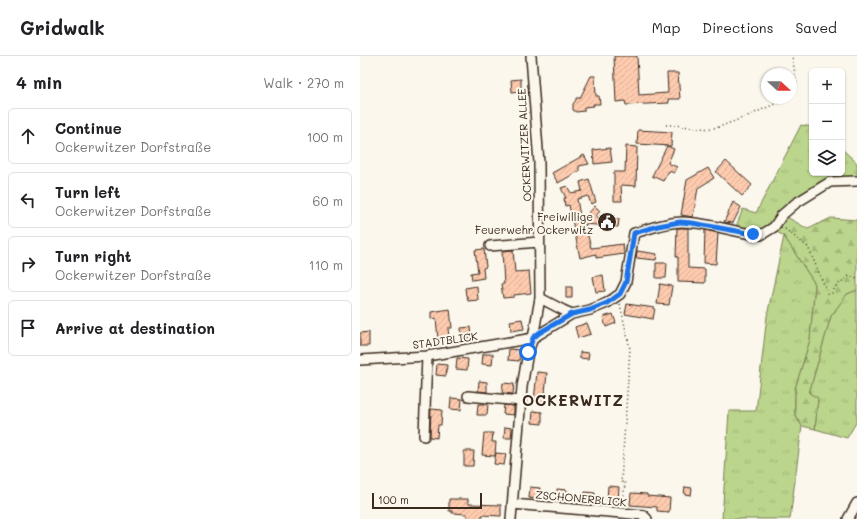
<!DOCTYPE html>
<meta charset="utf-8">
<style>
body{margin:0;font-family:Mali,sans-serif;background:#f2f2f2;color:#202124}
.controls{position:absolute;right:12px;top:12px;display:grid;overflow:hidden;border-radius:6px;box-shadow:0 1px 3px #0004}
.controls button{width:36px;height:36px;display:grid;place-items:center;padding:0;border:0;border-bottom:1px solid #e0e0e0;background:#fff;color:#202124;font:20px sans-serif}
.compass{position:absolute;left:401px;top:12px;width:36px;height:36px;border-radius:50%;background:#fff;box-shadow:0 1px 3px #0004;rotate:111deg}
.scale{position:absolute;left:12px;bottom:10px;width:110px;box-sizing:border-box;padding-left:4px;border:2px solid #3b2a1e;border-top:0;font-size:11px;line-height:14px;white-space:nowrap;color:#3b2a1e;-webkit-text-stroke:3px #fbf7ec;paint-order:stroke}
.stop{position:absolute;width:12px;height:12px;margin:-9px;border:3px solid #1a73e8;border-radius:50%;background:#fff}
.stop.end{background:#1a73e8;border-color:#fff;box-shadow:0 1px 4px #0008}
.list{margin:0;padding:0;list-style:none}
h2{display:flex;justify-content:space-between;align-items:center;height:52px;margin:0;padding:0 16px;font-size:17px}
h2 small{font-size:13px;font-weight:400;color:#757577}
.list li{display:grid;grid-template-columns:26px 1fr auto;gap:12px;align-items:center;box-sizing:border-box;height:56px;margin:0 8px 8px;padding:0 8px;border:1px solid #e0e0e0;border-radius:6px}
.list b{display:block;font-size:15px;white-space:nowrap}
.list p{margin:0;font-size:13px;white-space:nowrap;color:#757577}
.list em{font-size:13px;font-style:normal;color:#757577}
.icon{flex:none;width:22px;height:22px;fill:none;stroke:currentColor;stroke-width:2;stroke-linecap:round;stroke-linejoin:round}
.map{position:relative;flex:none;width:497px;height:463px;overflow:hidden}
header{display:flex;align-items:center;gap:24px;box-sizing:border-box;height:56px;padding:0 20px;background:#fff;border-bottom:1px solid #e0e0e0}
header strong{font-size:19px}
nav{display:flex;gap:22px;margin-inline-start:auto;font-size:14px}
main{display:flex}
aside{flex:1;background:#fff}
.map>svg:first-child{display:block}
</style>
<header>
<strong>Gridwalk</strong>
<nav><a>Map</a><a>Directions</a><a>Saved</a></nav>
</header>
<main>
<aside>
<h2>4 min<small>Walk · 270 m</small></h2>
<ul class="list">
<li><svg class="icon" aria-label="ahead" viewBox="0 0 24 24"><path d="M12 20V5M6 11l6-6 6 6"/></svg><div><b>Continue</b><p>Ockerwitzer Dorfstraße</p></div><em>100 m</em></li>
<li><svg class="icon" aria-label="left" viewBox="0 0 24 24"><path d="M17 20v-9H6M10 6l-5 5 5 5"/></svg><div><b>Turn left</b><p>Ockerwitzer Dorfstraße</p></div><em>60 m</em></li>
<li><svg class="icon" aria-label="right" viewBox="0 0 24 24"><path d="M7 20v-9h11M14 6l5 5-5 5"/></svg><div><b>Turn right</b><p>Ockerwitzer Dorfstraße</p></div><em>110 m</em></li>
<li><svg class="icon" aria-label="arrive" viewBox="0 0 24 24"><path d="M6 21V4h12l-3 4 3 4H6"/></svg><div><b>Arrive at destination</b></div></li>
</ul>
</aside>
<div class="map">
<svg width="497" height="463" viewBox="0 0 497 463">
<defs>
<pattern id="grass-tufts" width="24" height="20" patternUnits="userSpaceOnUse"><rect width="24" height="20" fill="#bbd58c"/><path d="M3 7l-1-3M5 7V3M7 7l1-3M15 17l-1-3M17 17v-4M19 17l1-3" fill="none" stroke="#a2b778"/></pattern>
<pattern id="forest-firs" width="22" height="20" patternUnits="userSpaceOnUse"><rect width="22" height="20" fill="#bbd58c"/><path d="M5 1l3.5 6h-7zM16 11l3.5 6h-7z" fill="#a2b778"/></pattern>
<pattern id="building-hatch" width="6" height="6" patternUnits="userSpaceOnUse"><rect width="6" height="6" fill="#fecbaf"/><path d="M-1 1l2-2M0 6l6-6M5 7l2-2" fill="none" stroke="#dbae96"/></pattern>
</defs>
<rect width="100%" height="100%" fill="#fbf7ec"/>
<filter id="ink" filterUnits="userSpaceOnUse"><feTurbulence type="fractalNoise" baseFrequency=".025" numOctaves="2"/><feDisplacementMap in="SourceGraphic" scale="8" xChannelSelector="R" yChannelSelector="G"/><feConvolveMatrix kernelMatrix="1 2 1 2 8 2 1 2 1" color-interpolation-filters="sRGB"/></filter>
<g filter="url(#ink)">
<!-- grass -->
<path fill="url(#grass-tufts)" stroke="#7b8055" d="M441 69 452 71V117H482V93L497 107V123H478L421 158 400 177 375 173 383 153 396 157Z
M424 180 455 228 450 284 435 333V359L442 370 430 463H362L369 355H396L407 260Z
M497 234V365L487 382 455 373 458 343 449 337 471 260 487 238Z"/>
<!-- forest -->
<path fill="url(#forest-firs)" stroke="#7b8055" d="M425 160 448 173 471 162 497 164V234L487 238 471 260 449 337 458 342 455 373 442 370 435 359V333L450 284 455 228 424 180 413 174Z"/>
<!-- building -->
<path fill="url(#building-hatch)" stroke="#3b2a1e" d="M254 0H277L279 39 308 37 307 17H318L320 43H308L309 47 266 49 265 45 256 46Z
M231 20H235L236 40H239L240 48H233L234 50 224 51V55L216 56 213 54V48L216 44V42H220Z
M161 23V35L152 36 151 24Z
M278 74 312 76 311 90 277 88Z
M266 90 277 91 276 130 261 129 262 145H254V116H265Z
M307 90 314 93 308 107 317 111 314 117 309 115 303 125 292 120Z
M250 92 252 106 234 108 233 94Z
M224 99 229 108 219 110V115L198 127 192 117Z
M366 105 392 129 382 140 356 116Z
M348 112 354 122 338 132 333 161 321 159 327 124Z
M229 123 236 146 231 148 228 140 217 143 221 166 235 150 240 155 235 161 259 163 258 171 225 168 231 192 263 188 264 198 236 202V198L220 202 209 149 205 150 204 142H206L201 132 207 130 211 137 222 135 220 126Z
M373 146 381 151 373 167 364 166Z
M317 172H328V212L345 213V227L318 226V201H316Z
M345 174 358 177 356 208 344 207Z
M124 193 126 211 123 212 124 222 112 224 111 217 118 216 115 194Z
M153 194 155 216 169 215 171 237 154 239V241L143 242 141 228H144L142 195Z
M277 195 297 198 296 204 276 202Z
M296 207H307L306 222H296Z
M243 219 245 235 236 236 233 221Z
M300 228 312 230 309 249 297 248Z
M117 230 118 244 108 245 107 240H106L105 232Z
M206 231H212V242H206Z
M267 248 295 252 293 263 265 258Z
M90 253 92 272H88L89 282 78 283 76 262 71 263V256Z
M253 258 256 267 246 271 243 261Z
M162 263 164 273 151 275 150 265Z
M227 267 231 278 218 282 215 271Z
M111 271 112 281 102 282 101 272Z
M9 276V290H0V277Z
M149 293 160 294 159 305 148 304Z
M220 296 229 297 228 303 220 302Z
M123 298H133L132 309 122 308Z
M97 302 108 303 107 314 96 313Z
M77 308 87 309 86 320 76 319Z
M177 316 187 317 185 337H187L186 346 174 345Z
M119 325 127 326V336L118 335Z
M143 327 154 328 153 338 142 337Z
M91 342 102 343 101 354 90 353Z
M118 348H128L127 359H117Z
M144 349 154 350V359L143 358Z
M71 353 82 354 81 369H78L77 382 70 381Z
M173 355 182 356V368L172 367Z
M145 371 152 372 151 382H144Z
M124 377H133L132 386H136L135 400 122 399Z
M104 395H114L113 410H104Z
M136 397 146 398 144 409 134 408Z
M248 430 259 431 258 445 247 444Z
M170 431 180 432 178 443 169 442Z
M325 431 332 432 331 439 324 438Z
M197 433 207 434 206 445 196 444Z
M225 436 235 437 234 447 224 446Z
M271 437 287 438V440L310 442 309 456 297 455V451L270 449Z
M89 443H108V447L110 448 141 449V460L122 459V463H107V458L92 457V455H89Z"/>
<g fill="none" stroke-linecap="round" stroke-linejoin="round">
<!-- minor casing -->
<g stroke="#3b2a1e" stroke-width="12">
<path id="minor" d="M130 190 179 186
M180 242 203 254 212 258
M0 304 67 300 162 284 173 282 212 258 230 254 247 247 260 238 266 226 274 177C289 173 306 166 322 166 349 166 374 177 401 179L414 171 422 159 436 147 470 126 497 125
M108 340 161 345
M64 380 67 300
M152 448 262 457 283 459 287 463
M151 463 162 331 168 296 173 282 180 242 179 107 171 0
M488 463 497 447"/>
</g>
<!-- path -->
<path stroke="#3b2a1e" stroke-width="1.5" stroke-dasharray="1 3" stroke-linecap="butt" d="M431 41 437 29 432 0
M306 69C321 68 336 74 352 72 358 72 364 69 369 67 390 60 409 50 429 42
M421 172 425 173 448 191 468 238 472 237 476 230 489 220 497 223
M260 248 270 293 261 426H265L263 449"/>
<!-- minor -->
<use href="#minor" stroke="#fbf7ec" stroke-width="9"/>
</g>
</g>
<g fill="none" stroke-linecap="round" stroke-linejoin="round" filter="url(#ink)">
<!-- route -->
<path stroke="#1a73e8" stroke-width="5" d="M168 296 173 282 179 277 212 258 230 254 247 247 260 238 266 226 274 177 298 170 320 166 332 167 393 178"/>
</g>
<!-- icons -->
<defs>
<g id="civic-disc" transform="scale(1)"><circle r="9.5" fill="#3b2a1e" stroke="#fbf7ec"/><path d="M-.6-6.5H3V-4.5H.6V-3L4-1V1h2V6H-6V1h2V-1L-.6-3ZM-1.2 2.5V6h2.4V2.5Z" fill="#fff"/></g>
</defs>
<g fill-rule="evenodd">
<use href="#civic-disc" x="247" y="166"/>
</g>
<g text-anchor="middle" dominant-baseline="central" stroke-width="4" stroke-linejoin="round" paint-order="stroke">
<!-- street labels -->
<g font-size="11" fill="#3b2a1e" stroke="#fbf7ec">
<text transform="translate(164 89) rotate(-93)">OCKERWITZER ALLEE</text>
<text transform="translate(85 284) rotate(-8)">STADTBLICK</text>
<text transform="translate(221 442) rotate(5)">ZSCHONERBLICK</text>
</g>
<!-- poi labels -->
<g font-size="11" fill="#3b2a1e" stroke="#fbf7ec" text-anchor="end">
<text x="233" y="160">Freiwillige<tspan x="233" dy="13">Feuerwehr Ockerwitz</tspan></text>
</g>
<!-- district labels -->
<g font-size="15" font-weight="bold" letter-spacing="1" fill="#3b2a1e" stroke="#fbf7ec">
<text x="213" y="344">OCKERWITZ</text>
</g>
</g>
</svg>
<div class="controls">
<button>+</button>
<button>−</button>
<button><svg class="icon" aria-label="layers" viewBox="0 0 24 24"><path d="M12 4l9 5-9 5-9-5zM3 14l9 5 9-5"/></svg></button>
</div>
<svg class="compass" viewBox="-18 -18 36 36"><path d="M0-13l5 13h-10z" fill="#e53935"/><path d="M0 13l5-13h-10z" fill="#757577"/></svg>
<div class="scale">100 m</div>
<div class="stop" style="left:168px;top:296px"></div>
<div class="stop end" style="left:393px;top:178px"></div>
</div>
</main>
